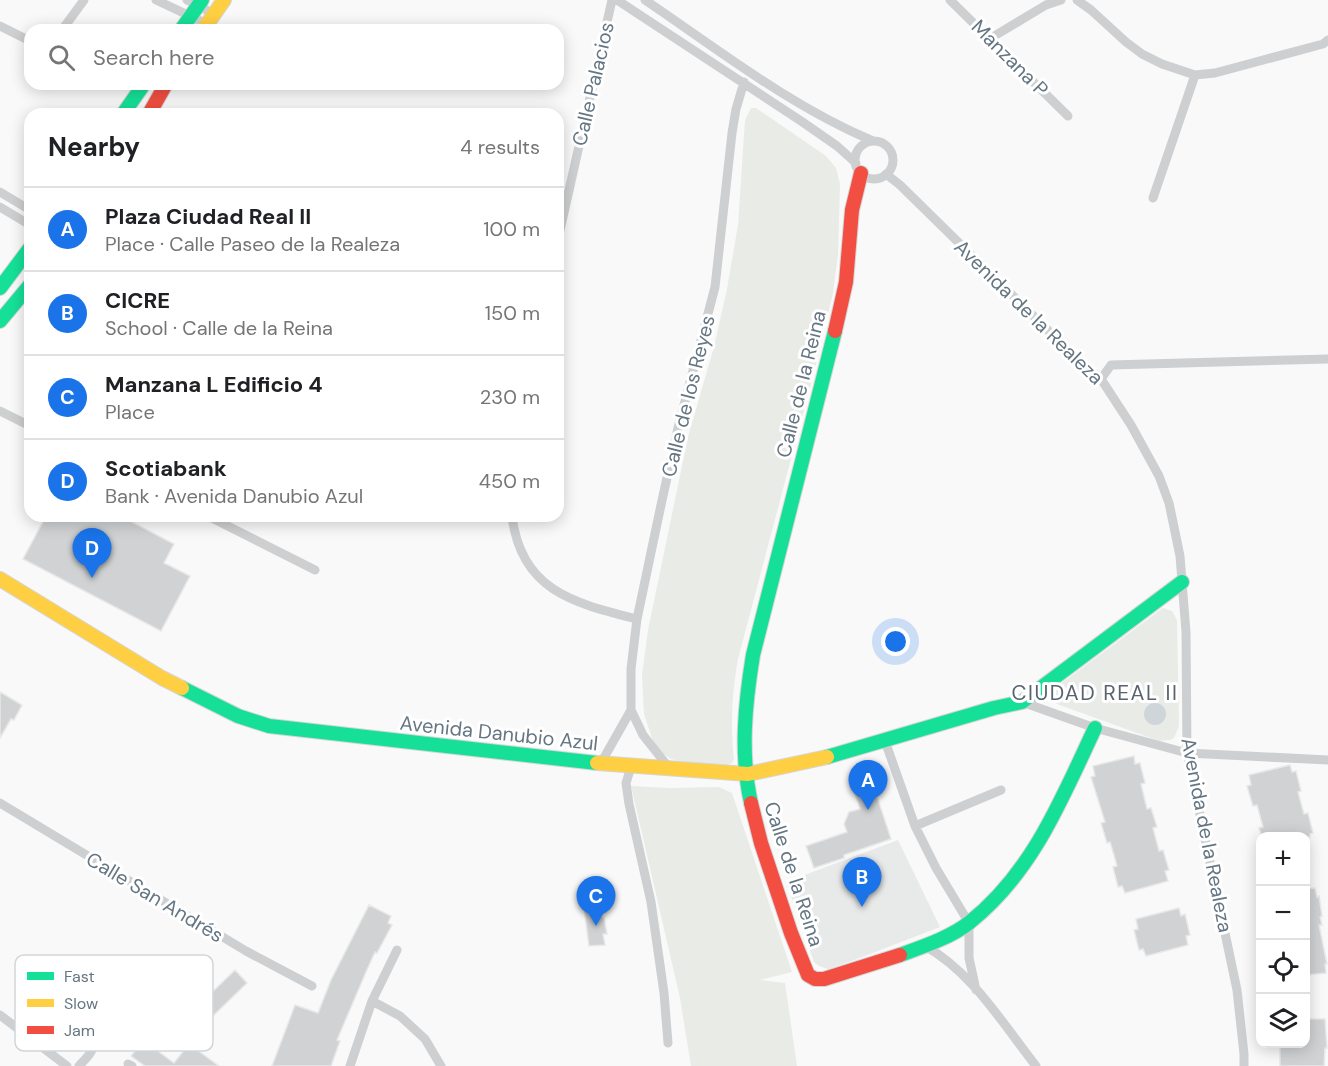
<!DOCTYPE html>
<meta charset="utf-8">
<style>
body{margin:0;font-family:"DM Sans",sans-serif;background:#f2f2f2;color:#202124}
.controls{position:absolute;right:18px;bottom:18px;display:grid;overflow:hidden;border-radius:12px;box-shadow:0 3px 15px #0003}
.controls button{width:54px;height:54px;display:grid;place-items:center;padding:0;border:0;border-bottom:2px solid #e0e0e0;background:#fff;color:#202124;font:30px sans-serif}
.you{position:absolute;left:896px;top:642px;width:21px;height:21px;margin:-15px;border:4px solid #fff;border-radius:50%;background:#1a73e8;box-shadow:0 0 0 9px #1a73e833}
.badge{display:grid;place-items:center;width:39px;height:39px;border-radius:50%;background:#1a73e8;color:#fff;font-size:20px;font-weight:700}
.pin{position:absolute;translate:-50% -50px;filter:drop-shadow(0 2px 3px #0008)}
.pin::after{content:'';position:absolute;top:32px;width:21px;height:18px;background:inherit;clip-path:polygon(0 0,100% 0,50% 100%)}
.list{margin:0;padding:0;list-style:none}
h2{display:flex;justify-content:space-between;align-items:center;height:78px;margin:0;padding:0 24px;font-size:26px}
h2 small{font-size:20px;font-weight:400;color:#757577}
.list li{display:grid;grid-template-columns:39px 1fr auto;gap:18px;align-items:center;box-sizing:border-box;height:84px;padding:0 24px;border-top:2px solid #e0e0e0}
.list b{display:block;font-size:22px;white-space:nowrap}
.list p{margin:0;font-size:20px;white-space:nowrap;color:#757577}
.list em{font-size:20px;font-style:normal;color:#757577}
.icon{flex:none;width:33px;height:33px;fill:none;stroke:currentColor;stroke-width:2;stroke-linecap:round;stroke-linejoin:round}
.map{position:relative;flex:none;width:1328px;height:1066px;overflow:hidden}
.search{position:absolute;background:#fff;box-shadow:0 3px 15px #0003;left:24px;top:24px;width:540px;height:66px;display:flex;align-items:center;gap:15px;box-sizing:border-box;padding:0 21px;border-radius:18px;color:#757577;font-size:22px}
.panel{position:absolute;background:#fff;box-shadow:0 3px 15px #0003;left:24px;top:108px;width:540px;height:414px;border-radius:18px}
.map>svg:first-child{display:block}
</style>
<div class="map">
<svg width="1328" height="1066" viewBox="0 0 1328 1066">
<rect width="100%" height="100%" fill="#f9f9f9"/>
<!-- built -->
<path fill="#e8e9e9" d="M898 840 940 927 857 959 828 969 819 966 814 962 786 882Z"/>
<!-- green -->
<path fill="#e8ebe6" d="M751 108H756L826 156 836 168 840 184 838 255 833 293 814 372 738 659C732 692 730 725 734 759L732 763 725 766 683 762 671 759 662 753 653 741 644 714 642 675 648 630 688 437 714 347 727 289 738 225 745 120Z
M1163 608 1172 611 1177 620 1179 726 1174 738 1170 740 1159 741 1057 704 1053 700V692L1058 686Z
M631 786 670 788 719 787 732 793 792 972 760 980 785 983 797 1066H691L680 998Z"/>
<!-- water -->
<path fill="#ced6d9" d="M1144 714a11 11 0 1 1 22 0a11 11 0 1 1-22 0Z"/>
<!-- building -->
<path fill="#d0d2d3" stroke="#e8e8e8" stroke-width="1.5" d="M46 516H121L174 544 164 563 190 576 161 631 23 559Z
M0 692 22 705 14 720 11 719 0 738Z
M1134 756 1135 764 1140 763 1145 783 1141 784 1147 809 1151 808 1157 827 1153 828 1159 851 1163 850 1169 870 1165 871 1168 881 1125 893 1122 886 1118 887 1113 867 1117 866 1114 855 1110 842 1107 843 1101 823 1105 822 1091 777 1095 776 1093 766Z
M1290 765 1292 772 1296 771 1301 791 1298 792 1304 814 1308 813 1313 833 1310 834V837H1262L1259 828 1263 827 1257 805 1253 806 1247 786 1251 785 1249 775Z
M869 772 891 839 844 855V858L814 868 806 846 847 832 844 824 849 812 860 809 850 779Z
M1315 888 1317 897 1319 896 1322 916 1320 917 1322 925H1319L1327 964H1325L1326 973 1306 975 1305 889Z
M369 905 391 916 388 923 392 925 377 953 375 952 366 972 337 1040 340 1041 331 1066H272L295 1005 318 1013 331 980Z
M599 907 600 917H604L607 934H603L605 945 589 946 584 908Z
M1179 908 1181 916 1185 914 1190 935 1186 936 1188 945 1146 956 1143 949 1139 950 1134 930 1138 929 1136 919Z
M235 970 247 983 184 1044 172 1031Z
M1305 1019H1325L1327 1048H1325L1324 1066H1280V1044H1305Z
M143 1040 174 1063 189 1044 219 1066H145L131 1056Z"/>
<g fill="none" stroke-linecap="round" stroke-linejoin="round">
<!-- fast casing -->
<g stroke="#d5d6d7" stroke-width="16">
<path id="fast" d="M181 30 202 0
M123 114 144 84
M0 288 30 248
M0 321 30 285
M182 688 238 716 269 726 597 763
M827 757 994 708 1022 702 1182 582
M751 803C740 754 745 704 753 655L835 331
M900 955C922 947 952 937 970 922 1033 872 1062 798 1095 728"/>
</g>
<!-- slow casing -->
<g stroke="#d5d6d7" stroke-width="16">
<path id="slow" d="M203 30 224 0
M0 579 162 678 182 688
M597 763 748 774 827 757"/>
</g>
<!-- jam casing -->
<g stroke="#d5d6d7" stroke-width="16">
<path id="jam" d="M149 114 166 84
M835 331 846 282 852 210 861 173
M751 803 761 843 791 933 808 975 815 979H824L900 955"/>
</g>
<!-- street -->
<path stroke="#cecfd0" stroke-width="9" d="M156 0 207 24
M187 0 214 14
M617 0 801 121 837 146 856 163
M645 0C719 50 790 106 873 141
M950 0 1068 116
M1077 0 1091 10 1126 42 1142 54 1162 64 1195 75 1215 73 1323 44 1328 40
M0 26 30 41
M62 30 84 0
M991 38 1046 5 1061 0
M855 160a19 19 0 1 1 38 0a19 19 0 1 1-38 0Z
M886 174 900 185 1065 347 1101 379 1131 425 1159 476 1169 503 1180 556 1186 632 1187 753 1237 990 1244 1054V1066
M0 192 30 210
M1153 198 1195 75
M0 207 30 225
M558 239 612 0
M1101 379 1111 365 1328 359
M0 411 30 426
M208 516 315 570
M512 516C521 591 574 603 637 619
M1022 702 1095 728 1187 753 1328 760
M885 741 915 826 936 868 969 923V958L976 990
M601 763 631 710
M631 767 626 783 629 804 651 902 664 993 668 1043
M670 769 643 735 631 710V669L637 619 661 505 678 428 715 287 732 133 736 109 744 82
M0 803 246 951 312 986
M915 826 1001 790
M925 946C972 972 1003 1024 1036 1066
M37 995 92 1038C97 1050 86 1058 79 1066
M372 1001 400 1016 425 1039 441 1066
M0 1015 67 1066
M128 1064 132 1066
M350 1066 372 1001 397 950"/>
<!-- fast -->
<use href="#fast" stroke="#16e098" stroke-width="14"/>
<!-- slow -->
<use href="#slow" stroke="#ffcf43" stroke-width="14"/>
<!-- jam -->
<use href="#jam" stroke="#f24e42" stroke-width="14"/>
</g>
<g text-anchor="middle" dominant-baseline="central" stroke-width="6" stroke-linejoin="round" paint-order="stroke">
<!-- street labels -->
<g font-size="20" fill="#657683" stroke="#fff">
<text transform="translate(1010 58) rotate(45)">Manzana P</text>
<text transform="translate(593 84) rotate(-77)">Calle Palacios</text>
<text transform="translate(1029 312) rotate(44)">Avenida de la Realeza</text>
<text transform="translate(801 384) rotate(-76)">Calle de la Reina</text>
<text transform="translate(688 396) rotate(-76)">Calle de los Reyes</text>
<text transform="translate(499 733) rotate(6)">Avenida Danubio Azul</text>
<text transform="translate(1207 835) rotate(79)">Avenida de la Realeza</text>
<text transform="translate(794 874) rotate(72)">Calle de la Reina</text>
<text transform="translate(155 897) rotate(31)">Calle San Andrés</text>
</g>
<!-- neighbourhood labels -->
<g font-size="21" letter-spacing="1.5" fill="#57646e" stroke="#fff">
<text x="1095" y="693">CIUDAD REAL II</text>
</g>
</g>
<!-- legend -->
<rect x="15" y="955" width="198" height="96" rx="9" fill="#fff" stroke="#d1d6da" stroke-width="1.5"/>
<rect x="27" y="972" width="27" height="8" fill="#16e098"/>
<rect x="27" y="999" width="27" height="8" fill="#ffcf43"/>
<rect x="27" y="1026" width="27" height="8" fill="#f24e42"/>
<g font-size="16" fill="#657683">
<text x="64" y="982">Fast</text>
<text x="64" y="1009">Slow</text>
<text x="64" y="1036">Jam</text>
</g>
</svg>
<div class="controls">
<button>+</button>
<button>−</button>
<button><svg class="icon" aria-label="locate" viewBox="0 0 24 24"><circle cx="12" cy="12" r="6"/><path d="M12 2v4M12 18v4M2 12h4M18 12h4"/></svg></button>
<button><svg class="icon" aria-label="layers" viewBox="0 0 24 24"><path d="M12 4l9 5-9 5-9-5zM3 14l9 5 9-5"/></svg></button>
</div>
<div class="you"></div>
<div class="pin badge" style="left:868px;top:810px">A</div>
<div class="pin badge" style="left:862px;top:907px">B</div>
<div class="pin badge" style="left:596px;top:926px">C</div>
<div class="pin badge" style="left:92px;top:578px">D</div>
<div class="search"><svg class="icon" aria-label="search" viewBox="0 0 24 24"><circle cx="10" cy="10" r="6"/><path d="M15 15l6 6"/></svg>Search here</div>
<section class="panel">
<h2>Nearby<small>4 results</small></h2>
<ul class="list">
<li><span class="badge">A</span><div><b>Plaza Ciudad Real II</b><p>Place · Calle Paseo de la Realeza</p></div><em>100 m</em></li>
<li><span class="badge">B</span><div><b>CICRE</b><p>School · Calle de la Reina</p></div><em>150 m</em></li>
<li><span class="badge">C</span><div><b>Manzana L Edificio 4</b><p>Place</p></div><em>230 m</em></li>
<li><span class="badge">D</span><div><b>Scotiabank</b><p>Bank · Avenida Danubio Azul</p></div><em>450 m</em></li>
</ul>
</section>
</div>
